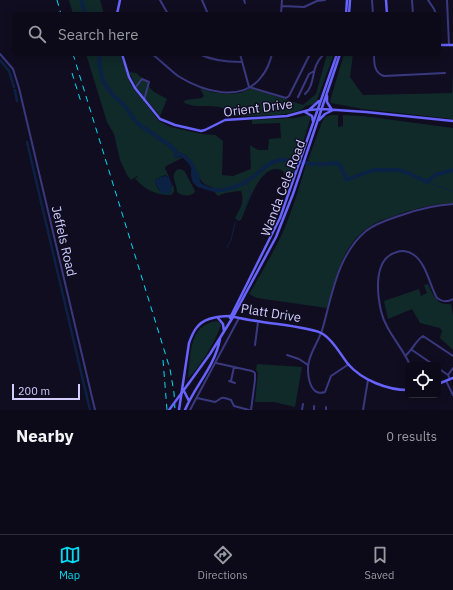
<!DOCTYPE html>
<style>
body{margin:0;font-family:"IBM Plex Sans",sans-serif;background:#151321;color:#f1f3f6}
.controls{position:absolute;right:12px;bottom:12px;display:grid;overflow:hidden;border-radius:6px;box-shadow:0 2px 10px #0003}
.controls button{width:36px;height:36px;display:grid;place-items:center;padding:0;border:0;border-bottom:1px solid #2c2b37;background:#0c0a18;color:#f1f3f6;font:20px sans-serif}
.scale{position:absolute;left:12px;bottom:10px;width:68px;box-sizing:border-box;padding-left:4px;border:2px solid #d2ccff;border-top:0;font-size:11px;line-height:14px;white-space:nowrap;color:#d2ccff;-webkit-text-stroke:3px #100d20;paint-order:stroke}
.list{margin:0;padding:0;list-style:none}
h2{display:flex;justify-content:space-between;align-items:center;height:52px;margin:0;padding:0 16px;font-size:17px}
h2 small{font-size:13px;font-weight:400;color:#9a9aa2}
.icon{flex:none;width:22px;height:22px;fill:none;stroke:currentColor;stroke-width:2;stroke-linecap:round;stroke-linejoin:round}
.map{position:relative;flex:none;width:453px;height:410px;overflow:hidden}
.search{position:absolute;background:#0c0a18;box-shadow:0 2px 10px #0003;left:12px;right:12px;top:12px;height:44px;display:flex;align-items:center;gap:10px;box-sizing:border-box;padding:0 14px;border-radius:6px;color:#9a9aa2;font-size:15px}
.sheet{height:124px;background:#0c0a18}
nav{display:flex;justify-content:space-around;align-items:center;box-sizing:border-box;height:56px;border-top:1px solid #2c2b37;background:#0c0a18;font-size:11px;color:#9a9aa2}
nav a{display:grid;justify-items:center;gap:2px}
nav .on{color:#01ddf5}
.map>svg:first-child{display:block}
</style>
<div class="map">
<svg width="453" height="410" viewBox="0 0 453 410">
<rect width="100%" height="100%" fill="#100d20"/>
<!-- green -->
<path fill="#102a29" d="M69 0H100L104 14H73Z
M86 54H120L131 85 159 121 170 127 202 134 215 135 223 141 222 175 233 176 251 169 250 145 258 150H268L269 139 281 138 280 123 252 124V120L295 118 308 115 310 116V120L292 178 285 176 283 171C261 159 248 205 241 220L239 221 235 218C240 209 245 202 241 191 237 191 222 193 218 196L216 194 212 187C210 186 208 186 206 185 193 177 194 147 174 155L175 158H178L180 156 182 158 166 166 165 168 169 177 165 175 156 179 155 182C158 190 161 195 170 193L172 185 174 187V192L171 195C158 196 143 189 135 178L138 177 137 176 131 180 127 175 120 160 114 134 107 122Z
M327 54H334L317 100 314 104 305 106C300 117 248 116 235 116V112C227 109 218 106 209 106 200 106 192 107 183 102L186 100 202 98 204 96 200 88 212 92 228 94 240 93 249 89H253L303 105 316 94Z
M344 54H353L350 77 363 95 452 93 453 73V119L363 109 331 103 330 101Z
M129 72 136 73 148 83 150 88 154 92 167 99 160 116 137 88Z
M331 115H338V127L343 126V115L363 116 453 128V203C434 204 417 208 399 214 390 218 379 220 371 226 342 243 336 278 327 308L257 298 249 294C261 274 273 253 283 232 293 209 300 185 307 161H310L308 160 322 122 325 117Z
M178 169 183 170 185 172 194 189 195 192C191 197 181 196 177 192 177 183 169 175 178 169Z
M428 284C433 294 436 306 451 304L453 316V350L440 338 442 331 440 328 420 323 412 309 388 319 384 301 419 289 421 296 427 293 424 285Z
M217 321 220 323 221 325C216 340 200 368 188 378 191 355 188 325 217 321Z
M257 364 302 367 295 407 274 402H255L258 373 256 370Z"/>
<!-- water -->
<path fill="#0c2244" d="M165 176 169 177 172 185 170 193 167 194 161 193 155 182 156 179Z"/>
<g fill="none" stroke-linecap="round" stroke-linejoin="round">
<!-- stream -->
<path stroke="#0c2244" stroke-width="1" d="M428 181 436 186 453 191
M237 221 250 196 249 187 245 182
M227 247 231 240 235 223"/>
<!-- canal -->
<path stroke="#0c2244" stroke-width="2.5" d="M0 60 9 71 14 87
M15 90 17 101
M27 142 90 410"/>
<!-- river -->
<path stroke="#0c2244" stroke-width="4" d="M81 0 85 14
M100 54 99 64 103 81 112 94 125 106 137 123 172 147 176 152V156L180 154C191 159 197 173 199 184 217 197 240 187 256 175 262 170 268 163 276 161 288 157 301 164 313 164 321 165 329 164 337 163L341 167 346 179H349L373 170H398L406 172 427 182 435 175 453 170
M193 170C193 177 193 182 200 186"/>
<!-- street -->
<path stroke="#3a387f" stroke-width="2" d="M160 0 168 14
M202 0 208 14
M244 0 245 3
M372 0 373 14
M412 0 413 14
M428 0 434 9 436 14
M447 0 449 45
M282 6 304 7 317 1 325 0
M281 14 282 0
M0 54 13 69 19 88 95 410
M152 54C161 61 169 69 178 76 202 91 242 104 262 76 267 70 270 62 272 54
M199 54C213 61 227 62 242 62
M240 54 249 87 286 98 289 96 310 54
M374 54C374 63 374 73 384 76L445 73
M135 88 142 79 149 82 144 100
M305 94C317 83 309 68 324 54
M298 97 309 74 314 71
M255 345 258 322
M412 350 434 365
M287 355 299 359 308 365
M405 356C412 351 416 340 423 336L453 356
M216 363 252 371 255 373V380L251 410
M349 364 331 376 325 392C309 398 306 371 309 361 312 349 320 339 323 327 332 295 338 254 366 231 376 223 390 219 402 215 419 209 435 205 453 204
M410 365C402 346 386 332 381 311 377 293 373 258 397 252 402 250 409 251 414 255 426 263 430 286 437 298 442 302 448 302 453 299
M438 368 448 375 450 379
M448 375 453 368
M229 381 235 383
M231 381 234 367
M446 381 453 395
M197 398 215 402C223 398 219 396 231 400L234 406 249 410
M190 410 239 318
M302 410 303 404
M314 410V406
M326 410V407
M363 410 368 380"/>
<!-- secondary -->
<path stroke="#6763fe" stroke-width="2.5" d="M386 0 387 14
M117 14 120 0
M346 14 347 0
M349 14 350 0
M439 45H453
M122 54 129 77 135 88 160 119 175 125 201 131 205 130 225 120 287 116 309 110 322 109 366 112 453 121
M327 96V102L332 110
M309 110 319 101
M305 112 312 116 313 121
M319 120 325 114 333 110
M218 318 223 324 224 331
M230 318 280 218 337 54
M189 383 210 354 233 317 276 237 293 194 340 54
M438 384 453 378
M183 389 189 401
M179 410 189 343C193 332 197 323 209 319 215 317 224 316 230 316 239 318 248 320 257 321 272 324 312 327 323 334 334 341 340 354 348 364 362 380 387 390 408 390
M185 410C195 386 215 366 220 339"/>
<!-- rail -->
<path stroke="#01ddf5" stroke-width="1" stroke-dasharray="6 5" stroke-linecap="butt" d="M57 0 61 14
M73 54 170 369 174 393 175 410
M72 73 81 102
M163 360 167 410"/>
<!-- secondary-bridge -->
<path stroke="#6763fe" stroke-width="2.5" d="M169 410 189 383"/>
</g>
<g text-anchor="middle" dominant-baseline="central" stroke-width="3" stroke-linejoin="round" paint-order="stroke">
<!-- street labels -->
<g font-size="13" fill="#d2ccff" stroke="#100d20">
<text transform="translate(258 108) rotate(-7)">Orient Drive</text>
<text transform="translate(283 188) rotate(-69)">Wanda Cele Road</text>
<text transform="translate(64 241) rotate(77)">Jeffels Road</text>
<text transform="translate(271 313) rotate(9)">Platt Drive</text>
</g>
</g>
</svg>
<div class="controls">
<button><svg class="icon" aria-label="locate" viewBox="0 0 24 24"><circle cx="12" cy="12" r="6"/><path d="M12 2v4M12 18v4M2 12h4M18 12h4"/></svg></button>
</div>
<div class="scale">200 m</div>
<div class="search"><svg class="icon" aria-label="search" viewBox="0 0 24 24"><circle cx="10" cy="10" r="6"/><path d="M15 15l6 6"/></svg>Search here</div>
</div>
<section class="sheet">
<h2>Nearby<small>0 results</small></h2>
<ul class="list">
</ul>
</section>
<nav>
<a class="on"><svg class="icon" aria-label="map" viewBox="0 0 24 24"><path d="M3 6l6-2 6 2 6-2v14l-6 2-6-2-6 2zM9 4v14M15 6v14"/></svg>Map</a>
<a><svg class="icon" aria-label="directions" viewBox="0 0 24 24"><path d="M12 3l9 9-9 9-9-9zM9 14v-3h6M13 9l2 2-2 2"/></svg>Directions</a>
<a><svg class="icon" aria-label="saved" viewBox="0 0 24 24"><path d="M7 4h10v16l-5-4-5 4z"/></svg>Saved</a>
</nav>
